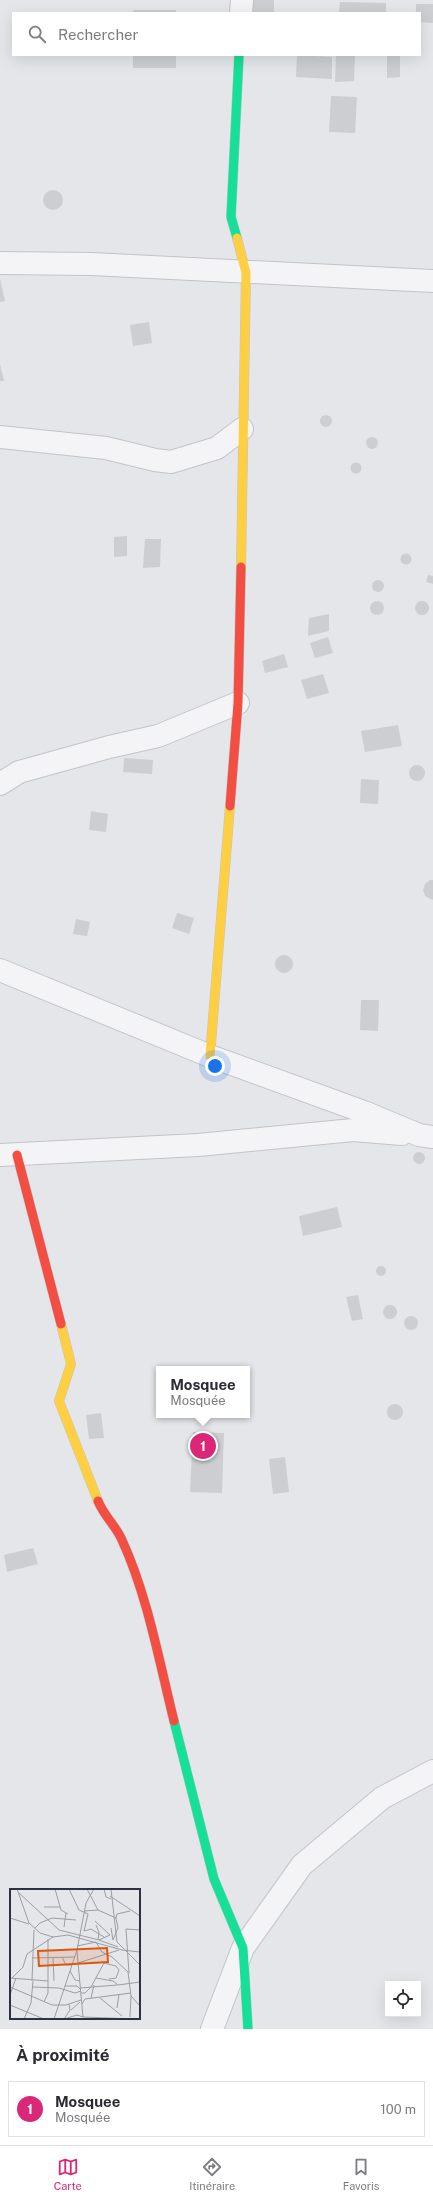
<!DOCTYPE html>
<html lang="fr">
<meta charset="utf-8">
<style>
body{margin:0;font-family:"Public Sans",sans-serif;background:#f2f2f3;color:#2b2b33}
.controls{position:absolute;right:12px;bottom:12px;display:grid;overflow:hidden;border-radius:0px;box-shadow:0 4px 16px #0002}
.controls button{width:36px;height:36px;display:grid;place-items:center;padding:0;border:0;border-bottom:1px solid #e1e1e2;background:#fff;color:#2b2b33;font:20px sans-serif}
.you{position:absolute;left:215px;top:1066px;width:14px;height:14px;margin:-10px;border:3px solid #fff;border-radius:50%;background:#1a73e8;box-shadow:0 0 0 6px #1a73e833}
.badge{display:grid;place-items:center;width:26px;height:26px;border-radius:50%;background:#db2777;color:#fff;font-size:13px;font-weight:700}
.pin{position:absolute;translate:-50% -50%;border:2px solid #fff;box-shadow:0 1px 4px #0006}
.popup{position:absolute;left:156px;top:1366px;width:94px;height:52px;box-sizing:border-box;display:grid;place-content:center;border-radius:0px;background:#fff;filter:drop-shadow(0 1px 3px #0005);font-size:13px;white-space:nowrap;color:#7c7c81}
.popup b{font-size:15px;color:#2b2b33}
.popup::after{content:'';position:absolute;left:50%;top:100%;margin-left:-8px;border:8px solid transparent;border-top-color:#fff}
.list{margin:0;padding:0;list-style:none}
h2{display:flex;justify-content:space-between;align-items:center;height:52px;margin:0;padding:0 16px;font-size:17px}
h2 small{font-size:13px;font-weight:400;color:#7c7c81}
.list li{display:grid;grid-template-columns:26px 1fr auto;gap:12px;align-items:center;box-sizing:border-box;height:56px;margin:0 8px 8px;padding:0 8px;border:1px solid #e1e1e2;border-radius:0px}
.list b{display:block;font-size:15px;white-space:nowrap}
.list p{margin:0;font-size:13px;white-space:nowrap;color:#7c7c81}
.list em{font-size:13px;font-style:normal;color:#7c7c81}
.icon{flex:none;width:22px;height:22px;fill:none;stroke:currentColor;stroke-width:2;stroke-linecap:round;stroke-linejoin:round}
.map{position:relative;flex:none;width:433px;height:2029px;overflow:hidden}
.search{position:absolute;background:#fff;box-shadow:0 4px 16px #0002;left:12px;right:12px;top:12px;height:44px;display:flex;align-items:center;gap:10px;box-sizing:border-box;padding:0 14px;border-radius:0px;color:#7c7c81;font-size:15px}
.sheet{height:116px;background:#fff}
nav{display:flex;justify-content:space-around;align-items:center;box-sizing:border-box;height:56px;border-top:1px solid #e1e1e2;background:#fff;font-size:11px;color:#7c7c81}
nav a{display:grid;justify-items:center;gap:2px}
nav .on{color:#db2777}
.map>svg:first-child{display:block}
</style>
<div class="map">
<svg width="433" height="2029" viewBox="0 0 433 2029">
<rect width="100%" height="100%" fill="#e4e6e9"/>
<!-- building -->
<path fill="#cdced1" d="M247 0H274V13H246Z
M340 2 386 3V13H339Z
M416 4H433V23L420 22V13H416Z
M133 10H176V13H133Z
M133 55H176V68H133Z
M297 55 332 57V79L296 77Z
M336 55H355L354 81 335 82Z
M387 55H400V77L387 78Z
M331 96 357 97 355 133 329 132Z
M43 200a10 10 0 1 1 20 0a10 10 0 1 1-20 0Z
M0 279 5 301 0 302Z
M149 322 152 343 133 346 130 325Z
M0 364 4 381H0Z
M320 421a6 6 0 1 1 12 0a6 6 0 1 1-12 0Z
M366 443a6 6 0 1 1 12 0a6 6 0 1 1-12 0Z
M350.5 468a5.5 5.5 0 1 1 11 0a5.5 5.5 0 1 1-11 0Z
M127 536V556L114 557V537Z
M145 539H161L160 567 143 568Z
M400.5 559a5.5 5.5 0 1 1 11 0a5.5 5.5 0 1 1-11 0Z
M428 575 433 576V584L426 582Z
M372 586a6 6 0 1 1 12 0a6 6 0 1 1-12 0Z
M370 608a7 7 0 1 1 14 0a7 7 0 1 1-14 0Z
M415 608a7 7 0 1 1 14 0a7 7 0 1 1-14 0Z
M329 614V631L308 636 309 618Z
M328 637 333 653 315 658 310 643Z
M284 654 288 667 265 673 262 661Z
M323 674 329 693 307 699 301 680Z
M398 725 402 746 365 752 361 731Z
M124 758 153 760 152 774 123 772Z
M409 773a8 8 0 1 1 16 0a8 8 0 1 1-16 0Z
M361 779 379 780 378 804 360 803Z
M91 811 108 814 106 832 89 830Z
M430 880H433V900L425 896 423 890 425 884Z
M177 913 194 918 189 934 172 928Z
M76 919 90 922 87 936 73 934Z
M275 964a9 9 0 1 1 18 0a9 9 0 1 1-18 0Z
M361 1000H379L378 1031 360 1030Z
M413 1158a6 6 0 1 1 12 0a6 6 0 1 1-12 0Z
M337 1207 342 1227 303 1236 299 1216Z
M376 1271a5 5 0 1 1 10 0a5 5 0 1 1-10 0Z
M358 1295 363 1319 352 1321 346 1297Z
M383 1312a7 7 0 1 1 14 0a7 7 0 1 1-14 0Z
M404 1323a7 7 0 1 1 14 0a7 7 0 1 1-14 0Z
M387 1412a8 8 0 1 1 16 0a8 8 0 1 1-16 0Z
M101 1413 104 1438 89 1439 86 1415Z
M193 1432 224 1433 222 1493 190 1492Z
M285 1457 289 1492 273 1494 269 1459Z
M33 1548 38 1564 7 1572 4 1555Z"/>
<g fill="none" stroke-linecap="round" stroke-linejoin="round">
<!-- street casing -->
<g stroke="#c2c4c7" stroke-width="24">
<path id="street" d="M241 13 242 0
M0 263 91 264 433 281
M0 437 106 448 155 460 171 462 217 448 242 429
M0 784 19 772 109 747 158 736 238 703
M0 970 210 1056 364 1112 419 1135 433 1137
M0 1155 198 1145 353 1130 402 1134
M212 2029 243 1948 302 1865 382 1798 433 1771"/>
</g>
<!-- fast casing -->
<g stroke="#c2c4c7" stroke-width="10">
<path id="fast" d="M237 238 231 217 239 55
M174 1721 214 1879 243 1948 248 2029"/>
</g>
<!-- slow casing -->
<g stroke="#c2c4c7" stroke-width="10">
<path id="slow" d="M237 238 246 273 241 567
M210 1056 230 806
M61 1324 71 1364 59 1401 98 1501"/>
</g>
<!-- jam casing -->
<g stroke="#c2c4c7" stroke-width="10">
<path id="jam" d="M230 806 238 703 241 567
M17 1155 61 1324
M98 1501C104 1516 116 1526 122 1540 148 1597 159 1661 174 1721"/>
</g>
<!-- street -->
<use href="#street" stroke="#f4f4f6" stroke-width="22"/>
<!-- fast -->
<use href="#fast" stroke="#16e098" stroke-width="9"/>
<!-- slow -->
<use href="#slow" stroke="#ffcf43" stroke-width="9"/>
<!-- jam -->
<use href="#jam" stroke="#f24e42" stroke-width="9"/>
</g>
<!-- overview -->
<g transform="translate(10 1889)">
<rect width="130" height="130" fill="#e4e6e9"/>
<path fill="none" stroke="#9a9ea6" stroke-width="1" d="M7 0 19 34 30 44 43 48 58 46 112 61 130 63M45 0 51 21 58 25M59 0 69 21 78 25 74 42M77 0 88 21M94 0 96 8 101 10M101 0 107 53 130 76M9 4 49 41 89 51 100 46M100 7 130 27M34 18H50M74 22 88 21 106 29 108 39 103 51M0 29 19 35M106 29 107 25 120 22M85 32 100 46M86 36 89 43 88 51M54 38 56 24M25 39 30 34 42 29 66 31M101 39 103 51M74 42 81 40 94 48M38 50V92M89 51 108 58M67 57 86 53 92 63 102 68 118 83 121 107 130 117M67 62 73 128 125 130M43 68 44 92M52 68 56 76H62M22 69 65 68M68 74 109 61M60 82 65 91 70 92M119 84 116 40 130 41M0 89 38 92V104L34 113M2 89 13 78 17 65 43 48M86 89 103 92 108 96 130 93M22 92 24 41M55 97H67L70 100M0 98 42 116H56L71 111M22 98 49 99 65 104 71 102M70 99 107 96M71 104H75L81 98 94 74 106 77 109 81 106 89 99 90M0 106 6 89M81 109 84 96M90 109 112 127M72 115 75 110 121 104M0 116 34 130M107 119 109 105M61 121 70 113M120 128 121 107M14 130 21 114 23 92M44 130 67 61 76 14 84 0M54 130 67 126 73 128M54 130 60 121 59 115"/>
<path fill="#df570f" fill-opacity="0.15" stroke="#df570f" stroke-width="2" d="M97 59 98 73 29 77 28 62Z"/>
<rect width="130" height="130" fill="none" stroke="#2c3241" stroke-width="2"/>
</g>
</svg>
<div class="controls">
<button><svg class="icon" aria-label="locate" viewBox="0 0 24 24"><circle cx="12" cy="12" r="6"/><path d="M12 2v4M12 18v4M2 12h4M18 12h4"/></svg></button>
</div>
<div class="you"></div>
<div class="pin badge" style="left:203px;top:1446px">1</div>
<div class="popup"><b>Mosquee</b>Mosquée</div>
<div class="search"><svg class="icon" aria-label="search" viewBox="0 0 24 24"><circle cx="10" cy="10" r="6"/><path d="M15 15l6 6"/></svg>Rechercher</div>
</div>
<section class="sheet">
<h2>À proximité<small></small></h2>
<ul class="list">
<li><span class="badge">1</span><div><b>Mosquee</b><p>Mosquée</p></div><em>100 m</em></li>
</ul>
</section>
<nav>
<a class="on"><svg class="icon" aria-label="map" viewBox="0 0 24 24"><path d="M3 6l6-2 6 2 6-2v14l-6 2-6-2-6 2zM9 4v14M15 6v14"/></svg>Carte</a>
<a><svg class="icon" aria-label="directions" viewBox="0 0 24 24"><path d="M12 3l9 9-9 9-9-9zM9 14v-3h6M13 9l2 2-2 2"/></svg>Itinéraire</a>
<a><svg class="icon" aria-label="saved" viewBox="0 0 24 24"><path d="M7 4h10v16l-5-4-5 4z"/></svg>Favoris</a>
</nav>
